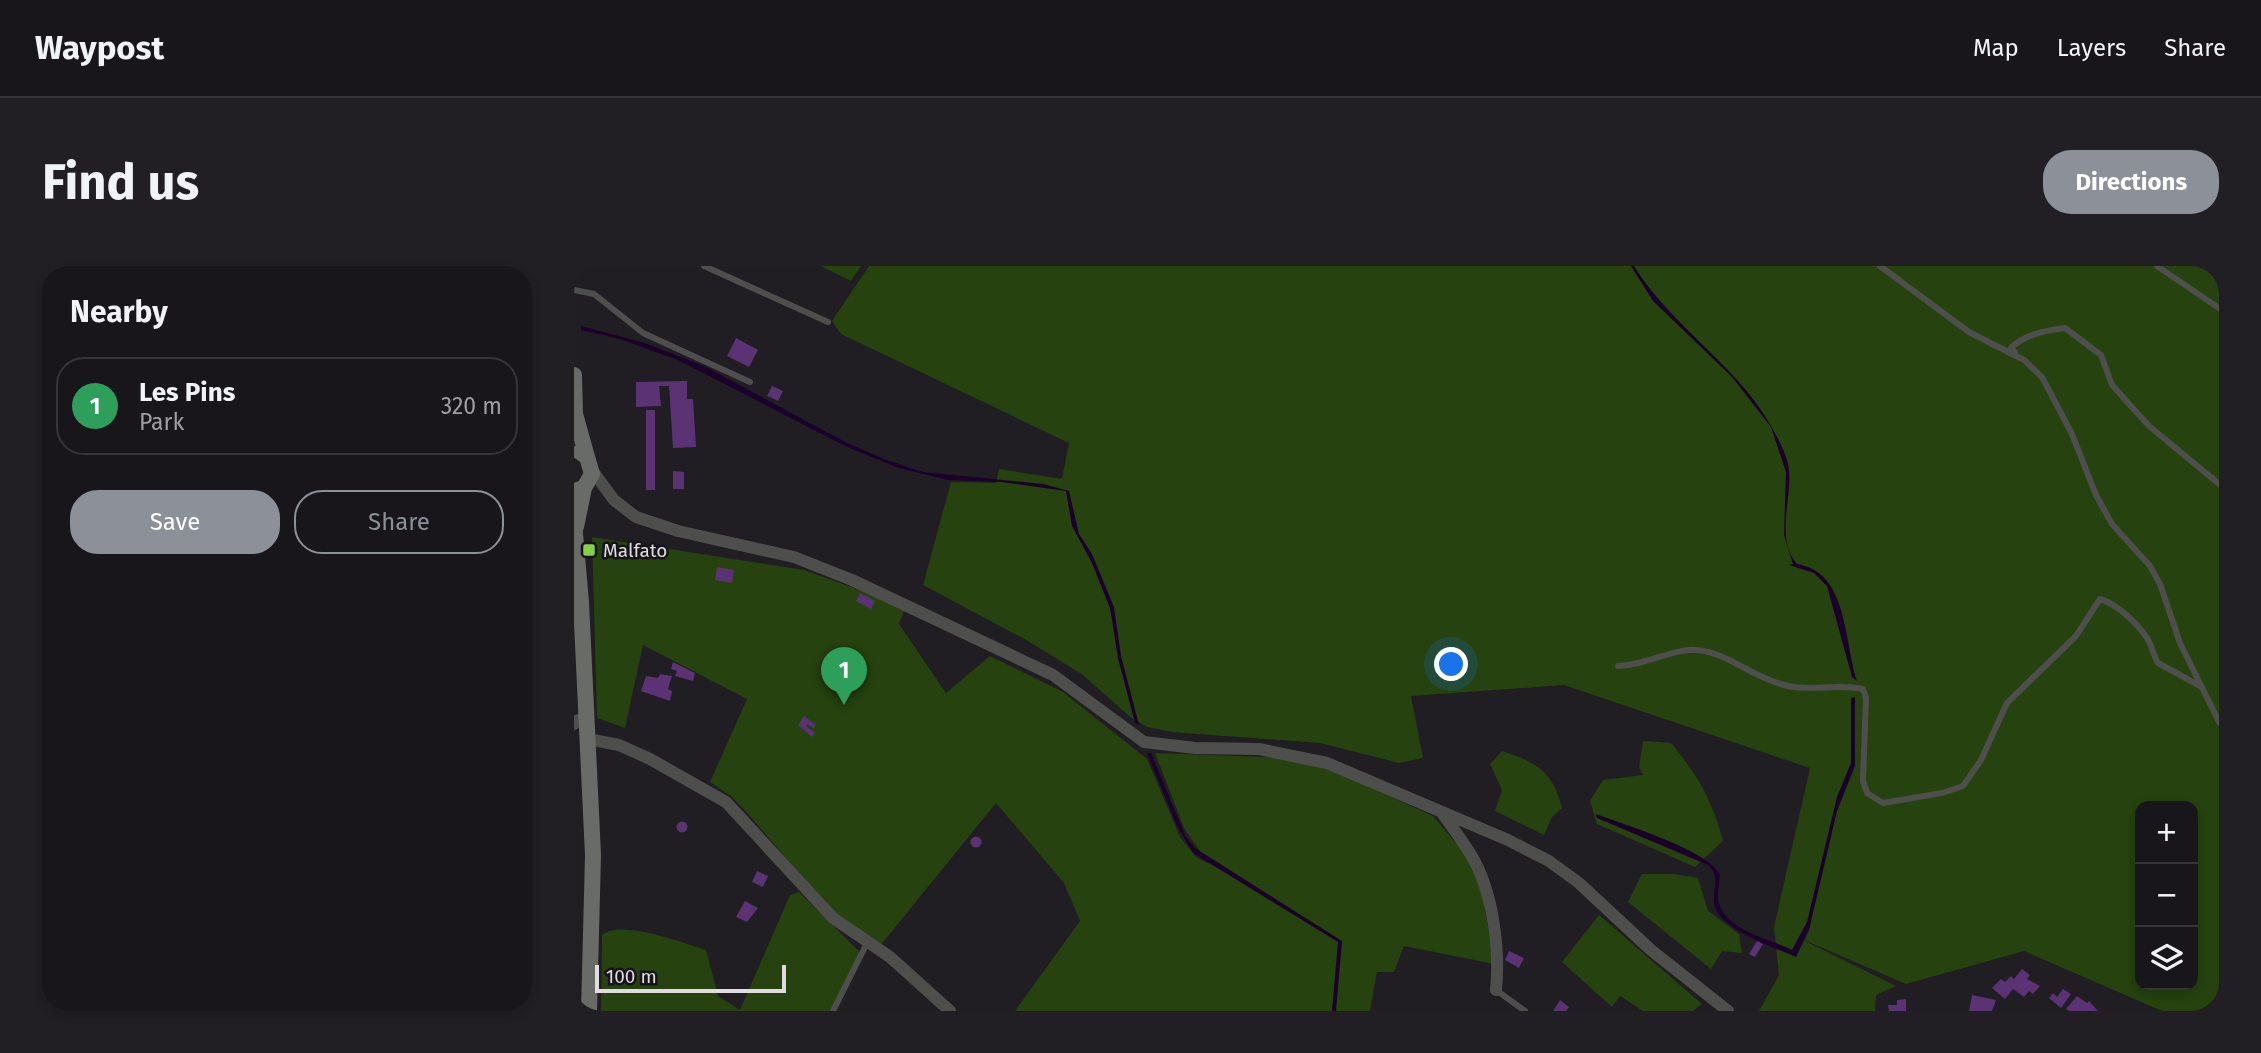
<!DOCTYPE html>
<meta charset="utf-8">
<style>
body{margin:0;font-family:"Fira Sans",sans-serif;background:#211f23;color:#f1f3f6}
.controls{position:absolute;right:21px;bottom:21px;display:grid;overflow:hidden;border-radius:14px;box-shadow:0 4px 10px #0003}
.controls button{width:63px;height:63px;display:grid;place-items:center;padding:0;border:0;border-bottom:2px solid #363539;background:#18161a;color:#f1f3f6;font:35px sans-serif}
.scale{position:absolute;left:21px;bottom:18px;width:191px;box-sizing:border-box;padding-left:7px;border:4px solid #dfdde1;border-top:0;font-size:19px;line-height:24px;white-space:nowrap;color:#dfdde1;-webkit-text-stroke:5px #171419;paint-order:stroke}
.you{position:absolute;left:878px;top:399px;width:24px;height:24px;margin:-18px;border:5px solid #fff;border-radius:50%;background:#1a73e8;box-shadow:0 0 0 10px #1a73e833}
.badge{display:grid;place-items:center;width:46px;height:46px;border-radius:50%;background:#8c9099;color:#fff;font-size:23px;font-weight:700}
.pin{position:absolute;translate:-50% -58px;filter:drop-shadow(0 2px 4px #0008)}
.pin::after{content:'';position:absolute;top:37px;width:24px;height:21px;background:inherit;clip-path:polygon(0 0,100% 0,50% 100%)}
.list{margin:0;padding:0;list-style:none}
h2{display:flex;justify-content:space-between;align-items:center;height:91px;margin:0;padding:0 28px;font-size:30px}
h2 small{font-size:23px;font-weight:400;color:#9f9fa2}
.list li{display:grid;grid-template-columns:46px 1fr auto;gap:21px;align-items:center;box-sizing:border-box;height:98px;margin:0 14px 14px;padding:0 14px;border:2px solid #363539;border-radius:28px}
.list b{display:block;font-size:26px;white-space:nowrap}
.list p{margin:0;font-size:23px;white-space:nowrap;color:#9f9fa2}
.list em{font-size:23px;font-style:normal;color:#9f9fa2}
.actions{display:flex;gap:14px;padding:21px 28px}
.actions a{flex:1;padding:16px 0;border:2px solid #8c9099;border-radius:28px;text-align:center;font-size:24px;color:#8c9099}
.actions .main{background:#8c9099;color:#fff}
.icon{flex:none;width:38px;height:38px;fill:none;stroke:currentColor;stroke-width:2;stroke-linecap:round;stroke-linejoin:round}
.map{position:relative;flex:none;width:1645px;height:745px;overflow:hidden;border-radius:28px}
header{display:flex;align-items:center;gap:42px;box-sizing:border-box;height:98px;padding:0 35px;background:#18161a;border-bottom:2px solid #363539}
header strong{font-size:33px}
nav{display:flex;gap:38px;margin-inline-start:auto;font-size:24px}
.intro{display:flex;align-items:center;justify-content:space-between;box-sizing:border-box;height:168px;padding:0 42px}
h1{margin:0;font-size:49px}
.button{padding:18px 32px;border-radius:28px;background:#8c9099;color:#fff;font-size:24px;font-weight:700}
main{display:flex;gap:42px;padding:0 42px}
aside{flex:1;background:#18161a;border-radius:28px;box-shadow:0 4px 10px #0003}
.map>svg:first-child{display:block}
</style>
<header>
<strong>Waypost</strong>
<nav><a>Map</a><a>Layers</a><a>Share</a></nav>
</header>
<div class="intro"><h1>Find us</h1><a class="button">Directions</a></div>
<main>
<aside>
<h2>Nearby<small></small></h2>
<ul class="list">
<li><span class="badge" style="background:#2e9e5b">1</span><div><b>Les Pins</b><p>Park</p></div><em>320 m</em></li>
</ul>
<div class="actions"><a class="main">Save</a><a>Share</a></div>
</aside>
<div class="map">
<svg width="1645" height="745" viewBox="0 0 1645 745">
<rect width="100%" height="100%" fill="#201d23"/>
<!-- green -->
<path fill="#25420f" fill-rule="evenodd" d="M247 0H287L277 15Z
M295 0H1645V745H1588L1450 685 1332 718 1223 671 1322 720 1302 729 1301 745H1185L1205 709 1200 661 1236 502 990 419 837 430 849 492 825 497 746 477 598 466 573 461 555 450 509 409 454 375 349 319 377 216 422 217 425 203 488 213 495 177 267 68 258 55ZM1566 540H1619V719H1566Z
M18 271 230 304 291 326 330 345 325 358 372 427 416 390 489 426 573 493 606 571 622 591 635 598 610 562 581 487 715 492 749 500 859 550 894 591 908 625 920 698 830 680 820 706H803L796 745H441L506 655 490 617 422 537 306 680 261 650 176 550 158 531 136 516 173 433 69 379 51 462 23 452Z
M1069 475 1097 477C1124 510 1138 533 1149 575L1121 601 1023 558 1016 535 1029 514 1069 509 1065 501Z
M928 485C962 496 979 505 988 542L978 551 970 569 921 545 928 524 916 498Z
M1068 608H1101L1124 612 1134 645 1165 668 1168 687 1148 685 1137 703 1054 636Z
M225 626 289 689 262 745H27L28 669C49 653 107 677 132 684L144 730 166 744 216 629Z
M1025 649 1128 738 1119 745H1069L1046 730 1038 741 988 696Z"/>
<!-- water -->
<path fill="#1c002c" d="M1057 0H1060C1100 65 1171 103 1204 173 1209 183 1214 193 1215 204 1218 234 1201 272 1223 298 1274 306 1270 375 1283 415L1278 411 1253 320 1240 307 1215 299 1219 298 1210 269 1212 206 1197 161 1158 111 1079 35Z
M7 60 71 77 130 100 273 177 313 194 349 206 469 218 495 225 505 268 518 288 540 341 547 390 565 459 561 457 544 392 536 342 518 297 498 260 492 225 427 216 374 214 325 202 273 181 104 94 46 73 7 64Z
M1281 431V500L1263 545 1235 664 1222 691C1200 681 1142 663 1140 636 1139 621 1147 611 1134 599L1023 552 1022 548C1048 558 1137 585 1146 609 1146 618 1142 629 1145 637 1152 665 1197 673 1218 684L1233 656 1263 531 1277 497V432Z
M573 487H577L612 571 621 582 768 675 762 745H758L764 676 619 587 603 560Z"/>
<!-- building -->
<path fill="#5b3274" d="M162 72 184 84 175 101 153 90Z
M113 115V133H119L122 181 99 182 95 120H85L87 140 62 141V116Z
M198 120 209 125 204 135 193 130Z
M72 144H81V224H72Z
M99 205 110 206V223H99Z
M143 301 160 304 158 317 141 314Z
M286 327 301 335 297 343 282 335Z
M99 396 121 407 119 415 101 410 103 405 97 403Z
M86 408 98 410 94 423 98 425 96 435 67 425 72 410 84 412Z
M230 450 242 459 240 462 233 458 232 460 241 467 238 471 224 459Z
M102.5 561a5.5 5.5 0 1 1 11 0a5.5 5.5 0 1 1-11 0Z
M396.5 576a5.5 5.5 0 1 1 11 0a5.5 5.5 0 1 1-11 0Z
M183 605 194 610 189 621 178 616Z
M171 635 184 642 173 656 162 651Z
M1183 675 1189 678 1181 691 1175 688Z
M935 685 950 692 945 702 931 694Z
M1448 703 1456 709 1453 713 1466 720 1459 728 1455 725 1450 731 1439 723 1431 733 1418 722 1427 713 1431 716 1437 710 1440 713Z
M1489 723 1497 728 1487 742 1475 732 1479 727 1483 731Z
M1398 729 1422 734 1418 745H1395Z
M1503 730 1513 737 1515 735 1524 745H1495L1492 743Z
M1332 733V745H1315L1314 739H1323V734Z
M986 734 995 741 992 745H979Z"/>
<g fill="none" stroke-linecap="round" stroke-linejoin="round">
<!-- lane -->
<path stroke="#4e4f4d" stroke-width="6" d="M130 0 254 56
M1306 0 1395 66 1450 94 1468 111 1498 168 1522 229 1538 258 1576 300 1586 318 1606 377 1645 456
M1583 0 1645 42
M0 24 20 28 69 67 176 116
M1441 86 1437 82C1449 69 1474 64 1491 62L1527 89 1538 119 1575 160 1645 218
M1044 400C1071 400 1098 382 1123 384 1153 386 1185 416 1219 421 1242 424 1266 418 1289 423L1292 432 1289 515 1293 527 1309 537 1368 527 1389 520 1407 494 1433 437 1502 370 1526 333C1543 338 1562 356 1573 372 1578 379 1579 389 1584 397L1628 421
M922 724 951 745
M259 745 293 677"/>
<!-- street -->
<path stroke="#4e4f4d" stroke-width="12" d="M18 204 40 234 62 251 104 265 220 291 278 314 479 409 570 476 621 482 685 483 753 497 934 574 975 595 1005 617 1077 684 1154 745
M0 458 4 454H13
M14 473 45 479 76 493 152 536 259 652 316 691 376 745
M869 548C878 561 889 575 897 589 919 625 926 683 922 724"/>
<!-- secondary -->
<path stroke="#686b66" stroke-width="16" d="M0 109 1 148 13 191
M0 225 10 222 18 208 13 191 6 186
M0 256 7 336 19 589 15 745
M2 261 10 222"/>
</g>
<!-- markers -->
<rect fill="#84d04d" stroke="#171419" stroke-width="2.5" x="8" y="277" width="14" height="14" rx="3.5"/>
<g text-anchor="middle" dominant-baseline="central" stroke-width="5" stroke-linejoin="round" paint-order="stroke">
<!-- poi labels -->
<g font-size="19" fill="#dfdde1" stroke="#171419" text-anchor="start">
<text x="29" y="284">Malfato</text>
</g>
</g>
</svg>
<div class="controls">
<button>+</button>
<button>−</button>
<button><svg class="icon" aria-label="layers" viewBox="0 0 24 24"><path d="M12 4l9 5-9 5-9-5zM3 14l9 5 9-5"/></svg></button>
</div>
<div class="scale">100 m</div>
<div class="you"></div>
<div class="pin badge" style="left:270px;top:439px;background:#2e9e5b">1</div>
</div>
</main>
